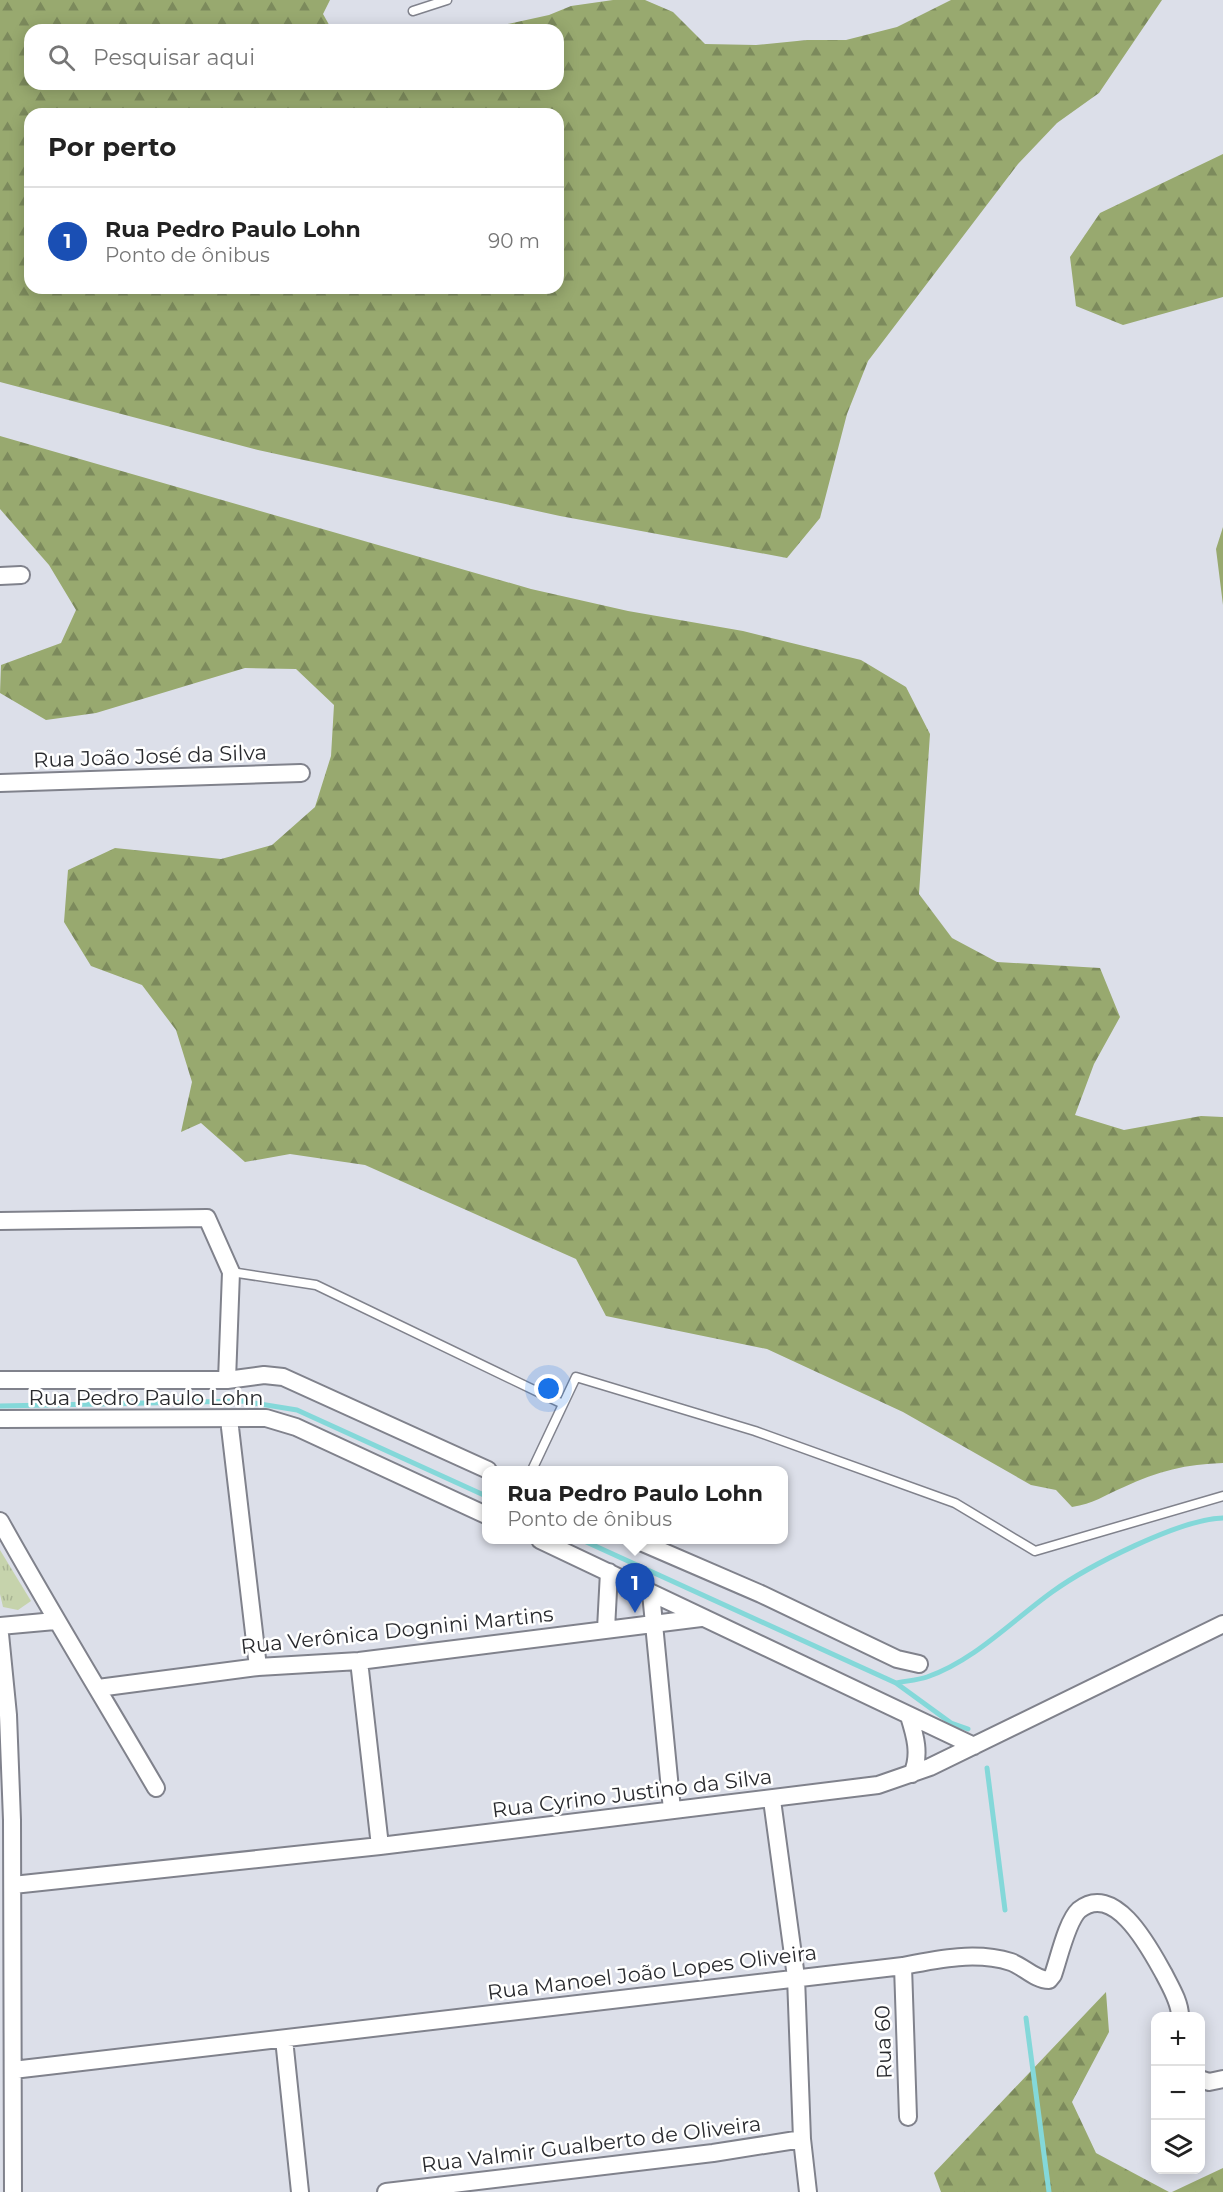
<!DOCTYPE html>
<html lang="pt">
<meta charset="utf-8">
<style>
body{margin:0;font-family:Montserrat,sans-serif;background:#f6f6f6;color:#222}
.controls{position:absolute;right:18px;bottom:18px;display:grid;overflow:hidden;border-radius:12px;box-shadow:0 3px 15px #0003}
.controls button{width:54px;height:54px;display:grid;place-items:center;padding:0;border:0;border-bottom:2px solid #e0e0e0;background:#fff;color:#222;font:30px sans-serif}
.you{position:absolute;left:549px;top:1389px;width:21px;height:21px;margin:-15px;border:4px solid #fff;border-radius:50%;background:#1a73e8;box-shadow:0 0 0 9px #1a73e833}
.badge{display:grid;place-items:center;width:39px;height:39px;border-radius:50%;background:#7759d3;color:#fff;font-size:20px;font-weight:700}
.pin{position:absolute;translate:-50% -50px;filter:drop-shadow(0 2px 3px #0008)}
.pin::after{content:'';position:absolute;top:32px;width:21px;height:18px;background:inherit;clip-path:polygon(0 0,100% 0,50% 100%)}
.popup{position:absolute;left:482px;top:1466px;width:306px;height:78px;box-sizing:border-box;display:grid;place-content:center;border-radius:12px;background:#fff;filter:drop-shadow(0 2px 4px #0005);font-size:20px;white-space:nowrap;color:#767676}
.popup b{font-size:22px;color:#222}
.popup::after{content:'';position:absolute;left:50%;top:100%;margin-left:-12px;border:12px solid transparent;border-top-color:#fff}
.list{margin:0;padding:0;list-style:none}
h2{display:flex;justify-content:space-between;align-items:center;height:78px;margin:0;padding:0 24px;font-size:26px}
h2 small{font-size:20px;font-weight:400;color:#767676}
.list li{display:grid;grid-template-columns:39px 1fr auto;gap:18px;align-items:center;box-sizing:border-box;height:108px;padding:0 24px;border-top:2px solid #e0e0e0}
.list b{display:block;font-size:22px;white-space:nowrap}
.list p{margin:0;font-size:20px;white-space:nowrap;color:#767676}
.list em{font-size:20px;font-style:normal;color:#767676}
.icon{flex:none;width:33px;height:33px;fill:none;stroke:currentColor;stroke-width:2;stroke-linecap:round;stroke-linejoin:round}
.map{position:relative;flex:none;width:1223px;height:2192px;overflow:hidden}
.search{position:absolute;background:#fff;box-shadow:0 3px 15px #0003;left:24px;top:24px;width:540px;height:66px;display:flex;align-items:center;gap:15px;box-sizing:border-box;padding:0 21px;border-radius:18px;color:#767676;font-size:22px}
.panel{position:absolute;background:#fff;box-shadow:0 3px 15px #0003;left:24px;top:108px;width:540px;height:186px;border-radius:18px}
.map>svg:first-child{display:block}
</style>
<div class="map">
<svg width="1223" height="2192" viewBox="0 0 1223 2192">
<defs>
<pattern id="grass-tufts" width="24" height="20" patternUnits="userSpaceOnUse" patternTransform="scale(1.5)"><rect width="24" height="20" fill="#c6d3ac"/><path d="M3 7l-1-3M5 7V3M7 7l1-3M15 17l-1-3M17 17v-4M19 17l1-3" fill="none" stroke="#aab594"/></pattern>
<pattern id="forest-firs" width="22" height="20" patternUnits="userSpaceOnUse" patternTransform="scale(1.5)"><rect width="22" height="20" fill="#98a96f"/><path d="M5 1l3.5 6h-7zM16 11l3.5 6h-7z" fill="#7c8a5c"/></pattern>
</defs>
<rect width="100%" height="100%" fill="#dcdfe9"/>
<!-- grass -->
<path fill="url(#grass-tufts)" d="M0 1550 31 1601 18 1610 3 1607 0 1594Z"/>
<!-- forest -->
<path fill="url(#forest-firs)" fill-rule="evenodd" d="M0 0H330L323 14 332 30H30V84H558V30H481L549 15 571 6 613 0H645L673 12 705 44 756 45 807 40H846L897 27 951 0H1162L1099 93 1057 123 1018 164 868 361 847 414 820 518 787 558 560 516 258 450 0 382ZM30 114H558V288H30Z
M1223 154V297L1123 325 1076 306 1070 257 1100 213Z
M0 436 531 589 628 611 743 631 861 660 906 687 930 734 919 894 952 938 997 962 1100 968 1120 1017 1094 1064 1075 1115 1124 1130 1201 1116 1223 1117V1463C1187 1464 1157 1471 1124 1487 1105 1495 1093 1504 1072 1507L1056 1490 1031 1485 903 1412 767 1349 606 1316 576 1259 365 1165 290 1154 245 1162 201 1123 181 1132 192 1082 176 1030 142 985 91 966 64 922 68 870 115 848 221 859 272 845 315 807 331 756 334 705 296 669 245 668 96 713 46 720 0 693 1 665 61 643 76 610 49 565 0 509Z
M1223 527V605L1216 549Z
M1106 1992 1109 2032 1072 2102 1096 2153 1169 2192H941L934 2173Z
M1223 2168V2192H1172Z"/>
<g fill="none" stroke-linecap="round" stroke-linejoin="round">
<!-- stream -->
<path stroke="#84d8d9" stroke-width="5" d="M0 1406 242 1401 297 1410 486 1496
M582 1540 896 1683 951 1723 968 1729
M896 1683C906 1681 918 1680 927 1677 974 1661 1013 1620 1052 1592 1088 1566 1180 1519 1223 1518
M987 1768 1005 1910
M1026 2018 1049 2192"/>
<!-- lane casing -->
<g stroke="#80828c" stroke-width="11">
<path id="lane" d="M413 11 447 0
M231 1272 316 1285 563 1404
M532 1470 576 1377 755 1431 955 1503 1035 1551 1223 1496"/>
</g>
<!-- street casing -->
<g stroke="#80828c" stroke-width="20">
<path id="street" d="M0 576 21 575
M0 783 301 773
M0 1221 207 1218 231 1272 227 1380
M0 1380H227L264 1375 283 1377 488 1470
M0 1419 266 1418 296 1427 486 1515
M229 1419 258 1667
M0 1521C50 1611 104 1699 156 1788
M540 1540 974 1746
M636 1540 761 1594 897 1659 919 1664
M651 1593 672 1810
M0 1626 55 1621
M606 1629 609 1572
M0 1634 8 1715 12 1820 13 2192
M359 1661 380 1846
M98 1688 258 1667 359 1661 701 1618
M909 1716C915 1735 921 1755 912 1774
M772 1800 796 1977 802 2139 808 2192
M13 1885 380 1846 878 1785 930 1767 1223 1624
M903 1966 908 2117
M284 2039 300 2192
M13 2070 903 1966C938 1959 976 1951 1011 1962 1023 1966 1035 1980 1049 1980L1053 1975C1059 1958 1067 1921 1079 1910 1115 1881 1150 1949 1164 1974 1170 1986 1180 2002 1180 2016
M1200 2079 1209 2082 1223 2079
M386 2192 713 2153 802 2139"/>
</g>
<!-- lane -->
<use href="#lane" stroke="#fff" stroke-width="8"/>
<!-- street -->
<use href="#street" stroke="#fff" stroke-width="16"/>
</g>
<g text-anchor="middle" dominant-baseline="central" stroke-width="5" stroke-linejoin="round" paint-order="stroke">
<!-- street labels -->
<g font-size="21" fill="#292a2e" stroke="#fff">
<text transform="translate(150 756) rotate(-2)">Rua João José da Silva</text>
<text x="146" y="1397">Rua Pedro Paulo Lohn</text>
<text transform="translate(397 1630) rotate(-6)">Rua Verônica Dognini Martins</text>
<text transform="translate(632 1793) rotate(-7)">Rua Cyrino Justino da Silva</text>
<text transform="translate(652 1972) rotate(-7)">Rua Manoel João Lopes Oliveira</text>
<text transform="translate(883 2042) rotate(-92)">Rua 60</text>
<text transform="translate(591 2144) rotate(-7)">Rua Valmir Gualberto de Oliveira</text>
</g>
</g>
</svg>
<div class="controls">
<button>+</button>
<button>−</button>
<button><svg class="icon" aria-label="layers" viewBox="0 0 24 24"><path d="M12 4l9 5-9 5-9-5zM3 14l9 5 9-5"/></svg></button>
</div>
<div class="you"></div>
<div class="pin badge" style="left:635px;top:1613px;background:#1a4fb4">1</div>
<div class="popup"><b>Rua Pedro Paulo Lohn</b>Ponto de ônibus</div>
<div class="search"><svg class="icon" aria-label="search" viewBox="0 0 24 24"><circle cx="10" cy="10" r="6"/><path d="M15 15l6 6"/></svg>Pesquisar aqui</div>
<section class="panel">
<h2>Por perto<small></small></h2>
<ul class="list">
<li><span class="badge" style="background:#1a4fb4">1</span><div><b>Rua Pedro Paulo Lohn</b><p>Ponto de ônibus</p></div><em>90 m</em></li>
</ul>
</section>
</div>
